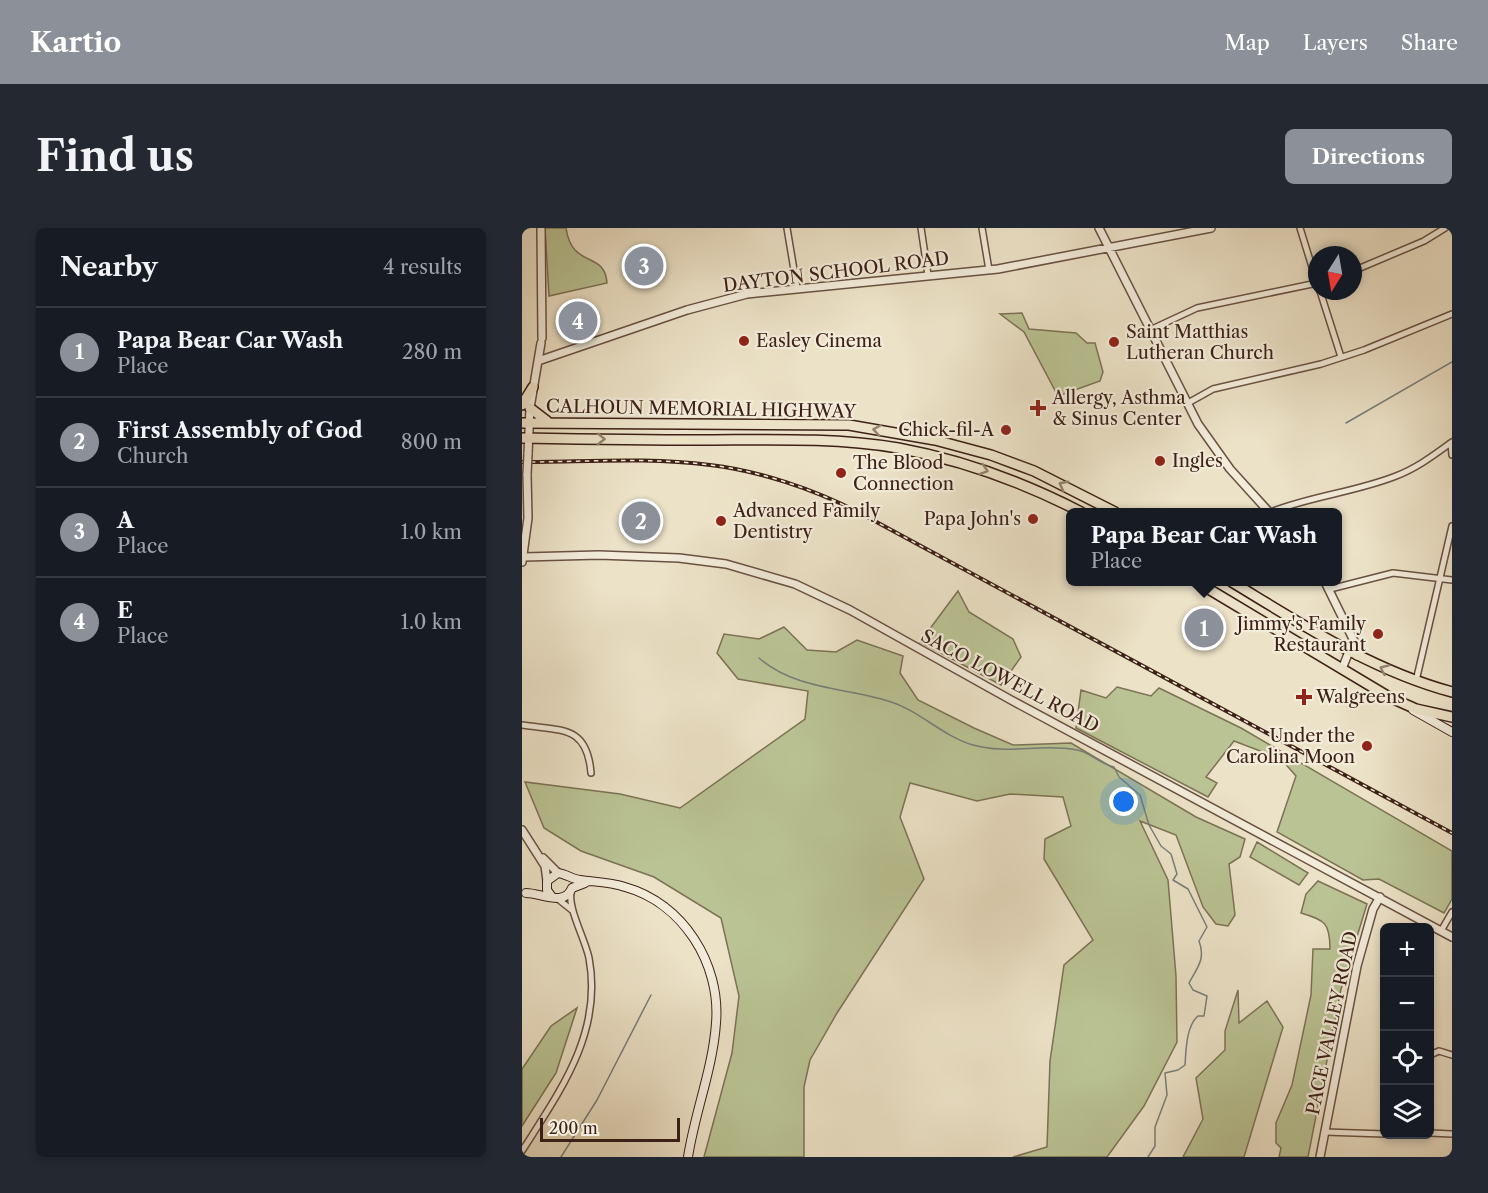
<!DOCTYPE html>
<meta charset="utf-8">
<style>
body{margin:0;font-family:"Libre Caslon Text",serif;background:#242831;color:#f1f3f6}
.controls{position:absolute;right:18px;bottom:18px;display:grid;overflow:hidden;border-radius:9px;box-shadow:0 3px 9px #0003}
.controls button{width:54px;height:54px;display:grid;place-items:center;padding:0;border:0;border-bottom:2px solid #363941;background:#171b24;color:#f1f3f6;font:30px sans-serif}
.compass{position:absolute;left:786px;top:18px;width:54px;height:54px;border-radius:50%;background:#171b24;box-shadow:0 3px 9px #0003;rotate:191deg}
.scale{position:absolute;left:18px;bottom:15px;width:140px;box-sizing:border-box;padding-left:6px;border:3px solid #3d2116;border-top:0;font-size:16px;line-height:21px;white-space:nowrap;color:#3d2116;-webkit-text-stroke:4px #f3ecdb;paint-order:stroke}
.you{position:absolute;left:602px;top:574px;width:21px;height:21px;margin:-15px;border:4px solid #fff;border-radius:50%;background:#1a73e8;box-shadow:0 0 0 9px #1a73e833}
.badge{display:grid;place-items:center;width:39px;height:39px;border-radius:50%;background:#8c9099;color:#fff;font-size:20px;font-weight:700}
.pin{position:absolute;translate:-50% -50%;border:3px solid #fff;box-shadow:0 2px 6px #0006}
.popup{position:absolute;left:544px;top:280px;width:276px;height:78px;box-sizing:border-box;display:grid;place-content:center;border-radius:9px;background:#171b24;filter:drop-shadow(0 2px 4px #0005);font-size:20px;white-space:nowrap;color:#9ea1a6}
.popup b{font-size:22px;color:#f1f3f6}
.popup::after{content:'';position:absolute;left:50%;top:100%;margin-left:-12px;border:12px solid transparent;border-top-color:#171b24}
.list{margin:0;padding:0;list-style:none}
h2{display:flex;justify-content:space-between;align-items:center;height:78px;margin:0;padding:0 24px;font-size:26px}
h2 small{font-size:20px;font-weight:400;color:#9ea1a6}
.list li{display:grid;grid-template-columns:39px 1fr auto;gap:18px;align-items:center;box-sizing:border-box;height:90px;padding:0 24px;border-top:2px solid #363941}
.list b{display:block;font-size:22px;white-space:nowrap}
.list p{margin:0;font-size:20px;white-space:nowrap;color:#9ea1a6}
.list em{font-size:20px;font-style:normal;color:#9ea1a6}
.icon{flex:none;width:33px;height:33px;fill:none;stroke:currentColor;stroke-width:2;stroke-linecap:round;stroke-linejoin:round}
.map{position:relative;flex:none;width:930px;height:929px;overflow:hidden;border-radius:9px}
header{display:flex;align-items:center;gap:36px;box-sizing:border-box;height:84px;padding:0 30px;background:#8c9099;color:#fff}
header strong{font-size:28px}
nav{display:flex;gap:33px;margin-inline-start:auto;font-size:21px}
.intro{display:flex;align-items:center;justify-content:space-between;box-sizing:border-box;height:144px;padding:0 36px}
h1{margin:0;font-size:42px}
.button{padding:15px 27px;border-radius:9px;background:#8c9099;color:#fff;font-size:21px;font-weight:700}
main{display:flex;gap:36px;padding:0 36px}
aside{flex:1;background:#171b24;border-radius:9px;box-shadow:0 3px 9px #0003}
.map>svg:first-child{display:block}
</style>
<header>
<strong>Kartio</strong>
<nav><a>Map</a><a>Layers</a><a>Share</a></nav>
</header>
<div class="intro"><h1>Find us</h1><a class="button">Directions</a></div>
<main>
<aside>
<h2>Nearby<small>4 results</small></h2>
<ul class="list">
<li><span class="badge">1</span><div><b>Papa Bear Car Wash</b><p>Place</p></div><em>280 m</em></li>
<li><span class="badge">2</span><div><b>First Assembly of God</b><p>Church</p></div><em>800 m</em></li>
<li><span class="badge">3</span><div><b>A</b><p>Place</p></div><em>1.0 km</em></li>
<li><span class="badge">4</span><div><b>E</b><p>Place</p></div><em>1.0 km</em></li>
</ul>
</aside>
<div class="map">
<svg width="930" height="929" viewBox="0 0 930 929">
<rect width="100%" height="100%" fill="#ece2c7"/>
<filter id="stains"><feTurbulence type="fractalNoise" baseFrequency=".00333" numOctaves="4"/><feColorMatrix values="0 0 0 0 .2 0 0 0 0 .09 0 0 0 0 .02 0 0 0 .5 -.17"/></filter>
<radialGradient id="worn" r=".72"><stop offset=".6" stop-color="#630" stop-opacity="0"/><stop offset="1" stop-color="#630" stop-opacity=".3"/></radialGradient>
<!-- green -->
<path fill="#bac394" stroke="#7c7255" stroke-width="1.5" d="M23 0H44C50 42 83 22 85 55L27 68Z
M500 85 507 101 554 105 565 115H573L581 144 578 153 536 168 502 104 478 86Z
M436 363 447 384 491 411 499 429 479 457 398 414Z
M262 399 285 422 314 424 335 412 381 428 378 445 396 472 452 500 491 517 549 515 674 589 723 611 718 629 707 636 713 687 706 698 694 696 681 679 654 607 618 593 646 652 654 748 655 814 622 878 585 929H491L525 919 528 833 542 737 571 712 522 631 523 611 549 598 541 569 488 566 455 573 388 555 378 589 402 651 315 785 288 832 282 859V929H182L210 825 217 768 199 690 132 649 59 623 22 600 3 554 98 566 158 580 283 491 286 463 216 451 195 425 202 406 237 411Z
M595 459 629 468 637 460 719 500 930 623V671L922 685 857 651 841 652 755 604 774 548 759 531 712 513 684 549 695 555 686 569 554 500 559 462 584 470Z
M735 614 786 645 777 657 728 629Z
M796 653 845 676 819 761 786 929H757L759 920 754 915V895L770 857 789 767 791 721H808C808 695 803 692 779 685L784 666Z
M716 762 717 795 745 773 761 799 722 929H661L681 891 674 850 703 822V803Z
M55 780 34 845 0 898V841L29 798Z"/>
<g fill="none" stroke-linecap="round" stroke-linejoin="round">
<!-- stream -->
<path stroke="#767e7b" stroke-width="1.5" d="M824 195 930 134
M237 430C272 461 324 460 366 473 397 482 420 508 451 517 486 527 520 515 555 522 566 523 576 535 592 539L597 549 618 567 627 597 639 618 649 626 655 646 651 652 666 661 685 699 677 713C684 731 675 740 667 755L671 762 685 768 682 788H676C664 798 664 823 663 837L656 842 643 845 645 867 633 899V918L626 929
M39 929 75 872 129 767"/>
<!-- minor casing -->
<g stroke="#695142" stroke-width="8">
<path id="minor" d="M265 0 275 60
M399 0 406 47
M460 0 467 42
M778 0 795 55
M831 43 902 13 923 0
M798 63 819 129
M630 101 675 80 795 55
M666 175 691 161 799 136 842 122 930 86
M929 215 930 227
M749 284C789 268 834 264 874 248 895 240 912 227 930 214
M808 361 871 345 930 352
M894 453 930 298
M0 497C40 503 65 497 69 545
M36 671 51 683
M919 703 930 684
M908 827 917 823 930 827
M803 904 862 906
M908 905 930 906
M0 923C38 863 81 805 67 730 63 711 46 681 49 664"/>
</g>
<!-- tertiary casing -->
<g stroke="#695142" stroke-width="10">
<path id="tertiary" d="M19 0 20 110
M577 0 676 196 708 241 747 284
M16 133 165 82 225 66 476 41 689 0
M6 226 8 180 19 115
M2 329 77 327 157 330 204 336 273 356 328 382 489 472 930 709
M0 334 6 290 5 246
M803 354 833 415 835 428
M820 441 828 421
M0 602 23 638 25 653
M21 630 36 645
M798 929 835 738 851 681 858 669"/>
</g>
<!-- secondary casing -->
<g stroke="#3d2116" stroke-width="10">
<path id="secondary" d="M891 482 930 504
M4 665C19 665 43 679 50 660L63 655
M30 669 25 662V653L36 645C44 646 50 651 58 652 73 654 88 654 103 659 161 675 199 736 194 795 191 840 173 884 166 929"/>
</g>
<!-- trunk casing -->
<g stroke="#3d2116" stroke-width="12">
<path id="trunk" d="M0 177 11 159
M8 180 25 193
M0 195 327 197 413 212 469 227 512 243 593 284
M0 210C59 211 118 212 177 212 243 212 310 209 376 220 441 232 501 254 559 284
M675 354 867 469 894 481 930 489
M710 354C781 397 849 442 930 464"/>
</g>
<!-- minor -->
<use href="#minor" stroke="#f3ecdb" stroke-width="5"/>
<!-- tertiary -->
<use href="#tertiary" stroke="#f3ecdb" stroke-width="7"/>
<!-- secondary -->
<use href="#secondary" stroke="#f3ecdb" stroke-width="8"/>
<!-- trunk -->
<use href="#trunk" stroke="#ece2c7" stroke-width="9"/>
<!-- rail casing -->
<g stroke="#3d2116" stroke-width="4">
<path id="rail" d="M0 234C62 234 126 229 188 237 238 243 291 261 336 284L930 605"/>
</g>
<!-- rail -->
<use href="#rail" stroke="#f3ecdb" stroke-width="1.5" stroke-dasharray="4.5" stroke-linecap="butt"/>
<!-- tertiary-bridge casing -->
<g stroke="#695142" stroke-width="10" stroke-linecap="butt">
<path id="tertiary-bridge" d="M5 246 6 226"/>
</g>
<!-- tertiary-bridge -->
<use href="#tertiary-bridge" stroke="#f3ecdb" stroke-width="7"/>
</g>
<!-- one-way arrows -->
<defs><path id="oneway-chevron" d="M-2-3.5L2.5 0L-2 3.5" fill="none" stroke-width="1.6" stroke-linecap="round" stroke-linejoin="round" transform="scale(1.5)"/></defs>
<g stroke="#94826e">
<use href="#oneway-chevron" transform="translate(355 202) rotate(-171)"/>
<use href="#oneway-chevron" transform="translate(79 211) rotate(1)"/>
<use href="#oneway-chevron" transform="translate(462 242) rotate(17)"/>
<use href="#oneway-chevron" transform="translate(541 257) rotate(-152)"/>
<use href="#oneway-chevron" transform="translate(862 441) rotate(-156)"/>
</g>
<!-- markers -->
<g fill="#8f2418" stroke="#f3ecdb" stroke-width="2">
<circle cx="222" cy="113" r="6"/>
<circle cx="592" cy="114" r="6"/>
<path d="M513 171h6v6h6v6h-6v6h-6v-6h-6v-6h6z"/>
<circle cx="484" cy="202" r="6"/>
<circle cx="638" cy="233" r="6"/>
<circle cx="319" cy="245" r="6"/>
<circle cx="511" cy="291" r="6"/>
<circle cx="199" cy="293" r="6"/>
<circle cx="856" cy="406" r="6"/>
<path d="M779 460h6v6h6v6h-6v6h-6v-6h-6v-6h6z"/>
<circle cx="845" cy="518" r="6"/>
</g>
<g text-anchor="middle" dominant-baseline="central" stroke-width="4.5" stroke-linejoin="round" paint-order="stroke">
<!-- street labels -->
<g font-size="18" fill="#3d2116" stroke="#f3ecdb">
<text transform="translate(314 44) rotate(-7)">DAYTON SCHOOL ROAD</text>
<text transform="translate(179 181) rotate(1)">CALHOUN MEMORIAL HIGHWAY</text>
<text transform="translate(488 453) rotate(28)">SACO LOWELL ROAD</text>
<text transform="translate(810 795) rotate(-78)">PACE VALLEY ROAD</text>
</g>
<!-- poi labels -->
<g font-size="18" fill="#3d2116" stroke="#f3ecdb" text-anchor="start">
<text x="604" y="104">Saint Matthias<tspan x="604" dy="21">Lutheran Church</tspan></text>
<text x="234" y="113">Easley Cinema</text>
<text x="530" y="170">Allergy, Asthma<tspan x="530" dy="21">&amp; Sinus Center</tspan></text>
<text x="472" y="202" text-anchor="end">Chick-fil-A</text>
<text x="650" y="233">Ingles</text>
<text x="331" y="235">The Blood<tspan x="331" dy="21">Connection</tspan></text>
<text x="211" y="283">Advanced Family<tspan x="211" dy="21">Dentistry</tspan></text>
<text x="499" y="291" text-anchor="end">Papa John's</text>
<text x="844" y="396" text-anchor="end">Jimmy's Family<tspan x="844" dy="21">Restaurant</tspan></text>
<text x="794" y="469">Walgreens</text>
<text x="833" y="508" text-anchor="end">Under the<tspan x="833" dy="21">Carolina Moon</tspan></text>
</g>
</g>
<rect width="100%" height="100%" filter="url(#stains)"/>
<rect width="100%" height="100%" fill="url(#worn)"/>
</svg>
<div class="controls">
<button>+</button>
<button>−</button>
<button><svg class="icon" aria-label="locate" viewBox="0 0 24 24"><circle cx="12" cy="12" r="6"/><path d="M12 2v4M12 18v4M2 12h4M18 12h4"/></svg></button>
<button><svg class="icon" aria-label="layers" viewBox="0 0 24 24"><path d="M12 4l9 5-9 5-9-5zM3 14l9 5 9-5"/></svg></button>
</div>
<svg class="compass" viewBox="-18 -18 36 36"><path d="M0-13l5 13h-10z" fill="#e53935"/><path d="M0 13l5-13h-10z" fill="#9ea1a6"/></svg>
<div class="scale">200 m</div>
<div class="you"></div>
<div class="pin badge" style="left:682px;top:400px">1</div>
<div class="popup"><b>Papa Bear Car Wash</b>Place</div>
<div class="pin badge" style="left:119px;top:293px">2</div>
<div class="pin badge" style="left:122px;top:38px">3</div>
<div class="pin badge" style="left:56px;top:93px">4</div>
</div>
</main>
